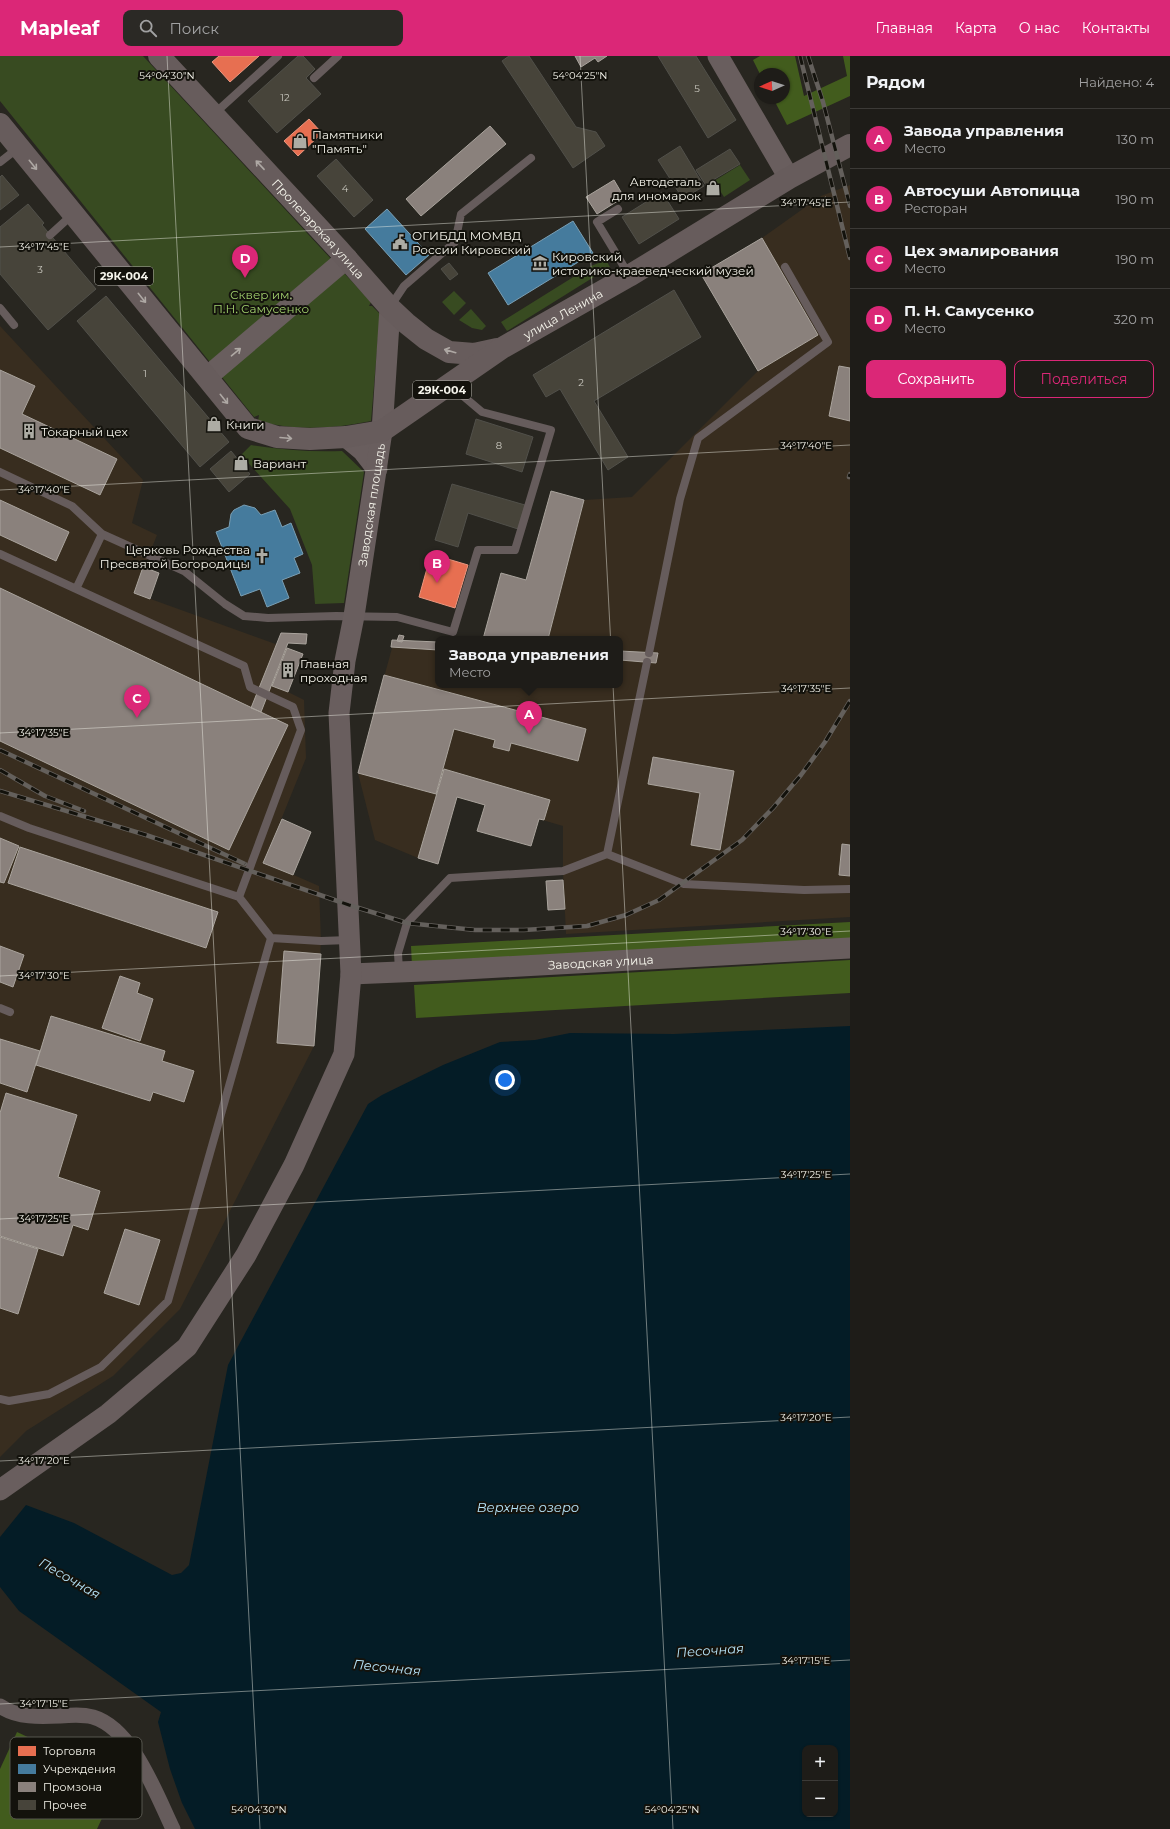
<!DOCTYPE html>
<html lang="ru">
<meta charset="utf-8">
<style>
body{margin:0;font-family:Montserrat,sans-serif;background:#2b2925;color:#f1f3f6}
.controls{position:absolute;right:12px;bottom:12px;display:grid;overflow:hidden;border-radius:8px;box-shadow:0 1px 3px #0004}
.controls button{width:36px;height:36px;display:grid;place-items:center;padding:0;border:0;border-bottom:1px solid #3c3a37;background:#1e1c18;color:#f1f3f6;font:20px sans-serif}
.compass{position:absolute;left:754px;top:12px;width:36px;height:36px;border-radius:50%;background:#1e1c18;box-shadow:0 1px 3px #0004;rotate:267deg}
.you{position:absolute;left:505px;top:1024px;width:14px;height:14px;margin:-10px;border:3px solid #fff;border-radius:50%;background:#1a73e8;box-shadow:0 0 0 6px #1a73e833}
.badge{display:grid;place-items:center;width:26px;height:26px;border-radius:50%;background:#db2777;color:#fff;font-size:13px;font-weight:700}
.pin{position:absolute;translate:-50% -33px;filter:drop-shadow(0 1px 2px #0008)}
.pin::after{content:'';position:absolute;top:21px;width:14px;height:12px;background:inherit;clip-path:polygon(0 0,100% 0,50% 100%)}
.popup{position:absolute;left:435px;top:580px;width:188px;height:52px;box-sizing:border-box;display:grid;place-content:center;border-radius:8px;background:#1e1c18;filter:drop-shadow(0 1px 3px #0005);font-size:13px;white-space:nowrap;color:#a1a1a2}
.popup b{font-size:15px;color:#f1f3f6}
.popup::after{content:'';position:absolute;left:50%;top:100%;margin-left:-8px;border:8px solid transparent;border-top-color:#1e1c18}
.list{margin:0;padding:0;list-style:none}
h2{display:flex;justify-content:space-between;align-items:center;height:52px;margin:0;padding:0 16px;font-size:17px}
h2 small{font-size:13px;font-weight:400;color:#a1a1a2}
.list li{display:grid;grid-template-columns:26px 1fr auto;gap:12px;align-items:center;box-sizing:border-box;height:60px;padding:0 16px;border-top:1px solid #3c3a37}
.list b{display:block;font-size:15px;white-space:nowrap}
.list p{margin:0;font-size:13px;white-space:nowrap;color:#a1a1a2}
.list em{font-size:13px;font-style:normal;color:#a1a1a2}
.actions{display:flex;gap:8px;padding:12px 16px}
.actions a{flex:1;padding:9px 0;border:1px solid #db2777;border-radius:8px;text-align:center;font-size:14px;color:#db2777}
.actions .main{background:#db2777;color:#fff}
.icon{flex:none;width:22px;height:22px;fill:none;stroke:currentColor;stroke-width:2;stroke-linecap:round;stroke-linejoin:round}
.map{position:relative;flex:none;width:850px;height:1773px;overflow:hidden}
header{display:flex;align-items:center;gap:24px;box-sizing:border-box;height:56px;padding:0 20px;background:#db2777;color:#fff}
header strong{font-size:19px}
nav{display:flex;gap:22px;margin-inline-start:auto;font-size:14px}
.search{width:280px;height:36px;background:#2b2925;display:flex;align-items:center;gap:10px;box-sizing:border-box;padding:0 14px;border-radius:8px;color:#a1a1a2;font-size:15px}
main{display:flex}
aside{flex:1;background:#1e1c18}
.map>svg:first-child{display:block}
</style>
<header>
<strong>Mapleaf</strong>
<div class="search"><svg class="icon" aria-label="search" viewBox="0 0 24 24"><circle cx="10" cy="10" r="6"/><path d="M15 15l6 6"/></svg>Поиск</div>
<nav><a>Главная</a><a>Карта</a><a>О нас</a><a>Контакты</a></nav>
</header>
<main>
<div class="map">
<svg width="850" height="1773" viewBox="0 0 850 1773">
<rect width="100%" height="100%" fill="#282620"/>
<!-- industrial -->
<path fill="#382d1f" d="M850 129V861L566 878 563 815V770L539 763 531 790 477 775 485 749 457 741 438 808 418 802 375 784 358 717 392 592 391 591 392 584 438 586V629H620V583H548L584 444 632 441 758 315 762 182 821 140Z
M0 270 143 424 132 467 157 479 134 537 303 598 288 636 304 644 306 702 264 806 319 830 321 885 314 990 180 1253 113 1320 26 1375 0 1401Z"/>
<!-- green -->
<path fill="#384b21" d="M0 0H143L369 244 371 246 369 250H372L380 258 371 365C333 373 296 375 258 365L259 359 254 361 0 45Z
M740 109 750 124 724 141 714 125Z
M606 204 610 211 507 275 501 266 591 210Z
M454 235 466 247 454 259 442 246Z
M471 253 486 270 482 274 472 272 459 264Z
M251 389C282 394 311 396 342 395L364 416 344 547 315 548 312 509 290 453 241 399Z"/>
<!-- forest -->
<path fill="#425c1d" d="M760 0H795L804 40 847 20 843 0H850V40L787 69 773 42H784V18H760L753 4Z
M850 866V886L412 910 411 890Z
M850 904V937L416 962 414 929Z
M17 1676 120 1724 97 1773H0V1713Z"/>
<!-- water -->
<path fill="#041c26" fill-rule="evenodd" d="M850 970V1773H195L182 1747 170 1713 158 1666 161 1656 19 1555 0 1531V1481L26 1449 74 1467 172 1519 181 1517 189 1509 228 1309 368 1048 382 1039 443 1009 500 986 535 984 570 977 674 978ZM805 1692H835V1758H805Z"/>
<!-- shops -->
<path fill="#e76f51" stroke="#eb977f" d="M219 0H259L230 26 212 6Z
M309 63 322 77 298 100 284 85Z
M431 498 468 509 455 552 419 541Z"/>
<!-- public -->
<path fill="#457b9d" stroke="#7a9fb4" d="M387 153 429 199 406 219 365 173Z
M573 165 593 197 508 249 488 217Z
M244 449 255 452 261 459 275 454 282 471 291 467 303 498 294 502 300 517 282 524 289 542 267 551 260 533 241 540 216 476 229 471 231 458 234 454Z"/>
<!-- industry -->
<path fill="#8a817c" stroke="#aaa49d" d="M575 0H607L598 6 595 2 581 11Z
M490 70 506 88 421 160 406 143Z
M614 124 624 141 597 158 586 141Z
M826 141 829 149 823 151 820 143Z
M762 182 818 279 758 315 701 218Z
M839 310 850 312V365L829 360Z
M0 314 35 330 22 358 117 403 100 439 0 392Z
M551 435 584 444 548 583H483L501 517 526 524Z
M0 444 69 476 56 505 0 479Z
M143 511 159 517 150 543 134 537Z
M0 532 288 669 229 794 0 685Z
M281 577 307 578 306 588 288 587 261 656 251 652Z
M399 579 404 580 402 586 397 585Z
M392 584 438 586V594L391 591Z
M287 592 303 598 288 636 272 630Z
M620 595 658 597 656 607 620 604Z
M384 619 586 673 578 705 511 687 509 695 493 691 495 684 454 673 436 738 358 717Z
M653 701 734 715 720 794 691 789 700 737 648 728Z
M444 713 550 744 544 764 539 763 531 790 477 775 485 749 457 741 438 808 418 802Z
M282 763 311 776 293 819 263 807Z
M0 782 19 790 4 827 0 826Z
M842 788 850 789V820L839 819Z
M20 791 218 856 206 892 8 827Z
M563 824 565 853 548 854 546 825Z
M0 890 24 899 13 931 0 926Z
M284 895 321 898 314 990 277 987Z
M120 920 140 927 137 937 153 943 140 985 102 972Z
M51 960 165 995 162 1005 194 1015 184 1046 153 1036 150 1045 36 1009Z
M0 983 40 995 27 1036 0 1027Z
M6 1037 77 1059 58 1121 100 1135 88 1174 73 1169 63 1200 0 1180V1057Z
M125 1173 160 1184 139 1249 104 1237Z
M0 1181 38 1193 18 1258 0 1252Z"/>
<!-- building -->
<path fill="#47443a" stroke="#51504a" d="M298 0H303L315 13 306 22 321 38 277 77 248 45Z
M509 0H529L576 71 596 76 605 90 573 112 502 5Z
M658 0H696L736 64 708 82Z
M680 90 704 130 683 143 658 104Z
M730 93 740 108 713 124 716 130 709 134 696 114Z
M336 103 373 144 354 161 317 120Z
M2 119 19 139 0 154V121Z
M662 136 679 163 639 188 622 161Z
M28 148 44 167 42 169 96 233 48 274 0 218V171Z
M449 207 458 218 450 224 441 213Z
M674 234 701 281 594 345 628 401 608 414 560 333 546 341 533 319Z
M106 240 229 386 200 411 77 265Z
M476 363 533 381 522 416 466 398Z
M231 395 250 418 229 436 210 413Z
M452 428 525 449 518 473 468 457 458 491 435 484Z"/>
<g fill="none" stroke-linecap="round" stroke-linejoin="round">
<!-- lane -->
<path stroke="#665c5c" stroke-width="8" d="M314 22 338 0
M214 58 278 0
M0 106 18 92
M618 153 597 166 629 219
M50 179 73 158
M390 251 404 230 455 186 461 158 531 102
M0 252 14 269
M0 416 72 450 102 478
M0 498 244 610 250 631 293 651 301 674 239 841 271 882 321 885 349 884
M76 533 102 478 184 515 225 548 244 560 268 562 336 560 397 561 453 576 478 494H515L551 374 482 356 450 329
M649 597 680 443 698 382 828 286 785 211
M0 760 29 772 239 841
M607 798 647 606
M399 915 398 897 407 867 450 822 563 815 607 798 684 828 804 834 850 833
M0 952 10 956
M0 1343 9 1345 49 1338 101 1311 168 1245 271 882"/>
<!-- street -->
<path stroke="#665c5c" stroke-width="15" d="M0 1650C17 1662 40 1661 60 1660 71 1659 82 1658 93 1661 133 1673 156 1738 173 1773"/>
<!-- secondary -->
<g stroke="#695e5e" stroke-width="21">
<path d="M718 0 789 122"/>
<path d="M207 321 347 202"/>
<path d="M346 381 363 395 377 413"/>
<path id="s1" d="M351 918 447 914 850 892"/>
<path id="s2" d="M0 1434 108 1358 187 1291 246 1199 294 1109 344 998 351 918 339 657 345 605 354 560 382 375 390 252"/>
</g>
<!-- primary -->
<g stroke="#675c5c" stroke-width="22">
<path id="s3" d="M159 0 339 194 390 252 406 267 426 283 449 296 474 298 497 293"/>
<path id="s4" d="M0 68 248 372 277 381 310 383 346 381 382 375 502 292 629 220 789 122 850 89"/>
</g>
<!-- rail casing -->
<g stroke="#64605c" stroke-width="4.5">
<path id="rail" d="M800 0 850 202
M808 0 823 46 850 150
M849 421 850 418
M0 694 245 808
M0 714 45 740 84 755
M0 735 146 779 349 849 407 867 475 874H524L587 870 626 859 659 844 742 784 773 752 801 719 825 686 850 645"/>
</g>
<!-- rail -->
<use href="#rail" stroke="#13120c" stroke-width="3" stroke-dasharray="9" stroke-linecap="butt"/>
</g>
<!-- one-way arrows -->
<defs><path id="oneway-shaft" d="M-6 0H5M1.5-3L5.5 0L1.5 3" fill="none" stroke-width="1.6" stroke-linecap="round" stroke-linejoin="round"/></defs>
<g stroke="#aea8a4">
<use href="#oneway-shaft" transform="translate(33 109) rotate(51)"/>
<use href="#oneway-shaft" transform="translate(260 109) rotate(-133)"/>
<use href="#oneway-shaft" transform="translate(142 242) rotate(51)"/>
<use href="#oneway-shaft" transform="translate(450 295) rotate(-164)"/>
<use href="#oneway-shaft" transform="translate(224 343) rotate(51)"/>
<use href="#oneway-shaft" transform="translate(286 382) rotate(5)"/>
</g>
<use stroke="#afa9a4" href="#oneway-shaft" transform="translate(236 296) rotate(-40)"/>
<!-- ticks -->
<path fill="none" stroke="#f5f4eb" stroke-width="1" stroke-opacity="0.45" d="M167 0 260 1773M580 0 673 1773M0 191 850 146M0 434 850 389M0 677 850 632M0 920 850 875M0 1163 850 1118M0 1405 850 1361M0 1648 850 1604"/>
<!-- icons -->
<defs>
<g id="shop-bare" transform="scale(1.2)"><path d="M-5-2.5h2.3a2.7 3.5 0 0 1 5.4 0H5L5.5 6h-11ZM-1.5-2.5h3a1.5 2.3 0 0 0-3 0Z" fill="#adaca4" stroke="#13120c" stroke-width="2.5" paint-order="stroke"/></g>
<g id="civic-bare" transform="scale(1.2)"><path d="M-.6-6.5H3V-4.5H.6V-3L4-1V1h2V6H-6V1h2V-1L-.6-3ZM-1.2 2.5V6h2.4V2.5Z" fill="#adaca4" stroke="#13120c" stroke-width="2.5" paint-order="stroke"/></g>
<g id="museum-bare" transform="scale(1.2)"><path d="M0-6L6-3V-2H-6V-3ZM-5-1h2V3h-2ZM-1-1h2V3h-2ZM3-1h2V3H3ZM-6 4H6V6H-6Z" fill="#adaca4" stroke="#13120c" stroke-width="2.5" paint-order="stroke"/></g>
<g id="building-bare" transform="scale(1.2)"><path d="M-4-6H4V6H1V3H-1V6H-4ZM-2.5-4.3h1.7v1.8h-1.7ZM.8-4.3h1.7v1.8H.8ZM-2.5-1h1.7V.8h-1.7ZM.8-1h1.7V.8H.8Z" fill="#adaca4" stroke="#13120c" stroke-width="2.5" paint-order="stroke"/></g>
<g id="church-bare" transform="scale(1.2)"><path d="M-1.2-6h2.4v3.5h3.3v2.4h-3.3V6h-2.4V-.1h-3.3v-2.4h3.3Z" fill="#adaca4" stroke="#13120c" stroke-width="2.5" paint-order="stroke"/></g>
</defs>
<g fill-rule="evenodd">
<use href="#shop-bare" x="300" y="85"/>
<use href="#shop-bare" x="713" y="132"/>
<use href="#civic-bare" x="400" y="186"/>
<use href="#museum-bare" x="540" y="207"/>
<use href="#shop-bare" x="214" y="368"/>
<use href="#building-bare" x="29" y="375"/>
<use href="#shop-bare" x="241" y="407"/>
<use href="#church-bare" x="262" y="500"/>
<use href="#building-bare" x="288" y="614"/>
</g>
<g text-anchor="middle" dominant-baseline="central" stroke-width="4" stroke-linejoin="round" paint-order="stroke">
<!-- number labels -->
<g font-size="10" fill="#cac8bf">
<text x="697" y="32">5</text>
<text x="285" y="41">12</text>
<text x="345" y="132">4</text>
<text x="40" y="213">3</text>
<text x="145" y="317">1</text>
<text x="581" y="326">2</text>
<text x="499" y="389">8</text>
</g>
<!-- shield labels -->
<g fill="#13120c" stroke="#b1b0a8" stroke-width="1">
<rect x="95" y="211" width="58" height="18" rx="3"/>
<rect x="413" y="325" width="58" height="18" rx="3"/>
</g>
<g font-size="11" font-weight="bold" fill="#f5f4eb">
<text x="124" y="220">29К-004</text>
<text x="442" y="334">29К-004</text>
</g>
<!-- poi labels -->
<g font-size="12" fill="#f5f4eb" stroke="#13120c" text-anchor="start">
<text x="312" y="78">Памятники<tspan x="312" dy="14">"Память"</tspan></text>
<text x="701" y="125" text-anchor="end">Автодеталь<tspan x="701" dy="14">для иномарок</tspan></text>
<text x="412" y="179">ОГИБДД МОМВД<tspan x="412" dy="14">России Кировский</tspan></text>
<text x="552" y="200">Кировский<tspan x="552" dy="14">историко-краеведческий музей</tspan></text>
<text x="226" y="368">Книги</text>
<text x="41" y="375">Токарный цех</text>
<text x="253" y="407">Вариант</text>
<text x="250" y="493" text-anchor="end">Церковь Рождества<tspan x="250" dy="14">Пресвятой Богородицы</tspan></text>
<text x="300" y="607">Главная<tspan x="300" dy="14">проходная</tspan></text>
</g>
<!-- street labels -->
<g font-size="12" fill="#f5f4eb" stroke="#13120c">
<text stroke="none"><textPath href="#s3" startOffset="235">Пролетарская улица</textPath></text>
<text stroke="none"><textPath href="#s4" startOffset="744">улица Ленина</textPath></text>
<text stroke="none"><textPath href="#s2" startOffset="1121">Заводская площадь</textPath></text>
<text stroke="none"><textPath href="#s1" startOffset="250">Заводская улица</textPath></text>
</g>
<!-- park labels -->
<g font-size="12" fill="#a1cf6d" stroke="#13120c">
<text x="261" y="238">Сквер им.<tspan x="261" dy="14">П.Н. Самусенко</tspan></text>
</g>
<!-- water labels -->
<g font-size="13" font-style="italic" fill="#b6e3f8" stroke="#13120c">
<text x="528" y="1451">Верхнее озеро</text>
<text transform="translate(70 1522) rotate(30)">Песочная</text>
<text transform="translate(710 1594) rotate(-4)">Песочная</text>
<text transform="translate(387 1611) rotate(6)">Песочная</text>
</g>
</g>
<!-- legend -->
<rect x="10" y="1681" width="132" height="82" rx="6" fill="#13120c" stroke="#57564f" stroke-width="1"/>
<rect x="18" y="1690" width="18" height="10" fill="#e76f51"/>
<rect x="18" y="1708" width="18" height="10" fill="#457b9d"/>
<rect x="18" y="1726" width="18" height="10" fill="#8a817c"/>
<rect x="18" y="1744" width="18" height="10" fill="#47443a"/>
<g font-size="11" fill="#f5f4eb">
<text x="43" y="1699">Торговля</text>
<text x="43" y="1717">Учреждения</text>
<text x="43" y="1735">Промзона</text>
<text x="43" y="1753">Прочее</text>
</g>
<g font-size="10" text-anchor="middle" fill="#f5f4eb" stroke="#13120c" stroke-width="4" stroke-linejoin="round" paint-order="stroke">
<text x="167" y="23">54°04'30"N</text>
<text x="580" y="23">54°04'25"N</text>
<text x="806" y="150">34°17'45"E</text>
<text x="44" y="194">34°17'45"E</text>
<text x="806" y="393">34°17'40"E</text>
<text x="44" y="437">34°17'40"E</text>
<text x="806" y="636">34°17'35"E</text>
<text x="44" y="680">34°17'35"E</text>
<text x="806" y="879">34°17'30"E</text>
<text x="44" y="923">34°17'30"E</text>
<text x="806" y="1122">34°17'25"E</text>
<text x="44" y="1166">34°17'25"E</text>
<text x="806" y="1365">34°17'20"E</text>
<text x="44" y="1408">34°17'20"E</text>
<text x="806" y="1608">34°17'15"E</text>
<text x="44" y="1651">34°17'15"E</text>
<text x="259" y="1757">54°04'30"N</text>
<text x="672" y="1757">54°04'25"N</text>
</g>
</svg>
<div class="controls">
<button>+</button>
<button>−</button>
</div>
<svg class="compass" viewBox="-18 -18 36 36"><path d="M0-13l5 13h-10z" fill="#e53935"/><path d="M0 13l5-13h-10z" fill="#a1a1a2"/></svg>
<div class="you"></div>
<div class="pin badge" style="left:529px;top:678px">A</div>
<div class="popup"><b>Завода управления</b>Место</div>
<div class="pin badge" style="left:437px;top:527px">B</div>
<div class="pin badge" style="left:137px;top:662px">C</div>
<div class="pin badge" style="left:245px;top:222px">D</div>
</div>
<aside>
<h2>Рядом<small>Найдено: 4</small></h2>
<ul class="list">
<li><span class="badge">A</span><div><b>Завода управления</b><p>Место</p></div><em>130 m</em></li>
<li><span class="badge">B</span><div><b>Автосуши Автопицца</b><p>Ресторан</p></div><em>190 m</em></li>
<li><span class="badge">C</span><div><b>Цех эмалирования</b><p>Место</p></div><em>190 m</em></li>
<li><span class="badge">D</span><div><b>П. Н. Самусенко</b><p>Место</p></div><em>320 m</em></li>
</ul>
<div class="actions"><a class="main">Сохранить</a><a>Поделиться</a></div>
</aside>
</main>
